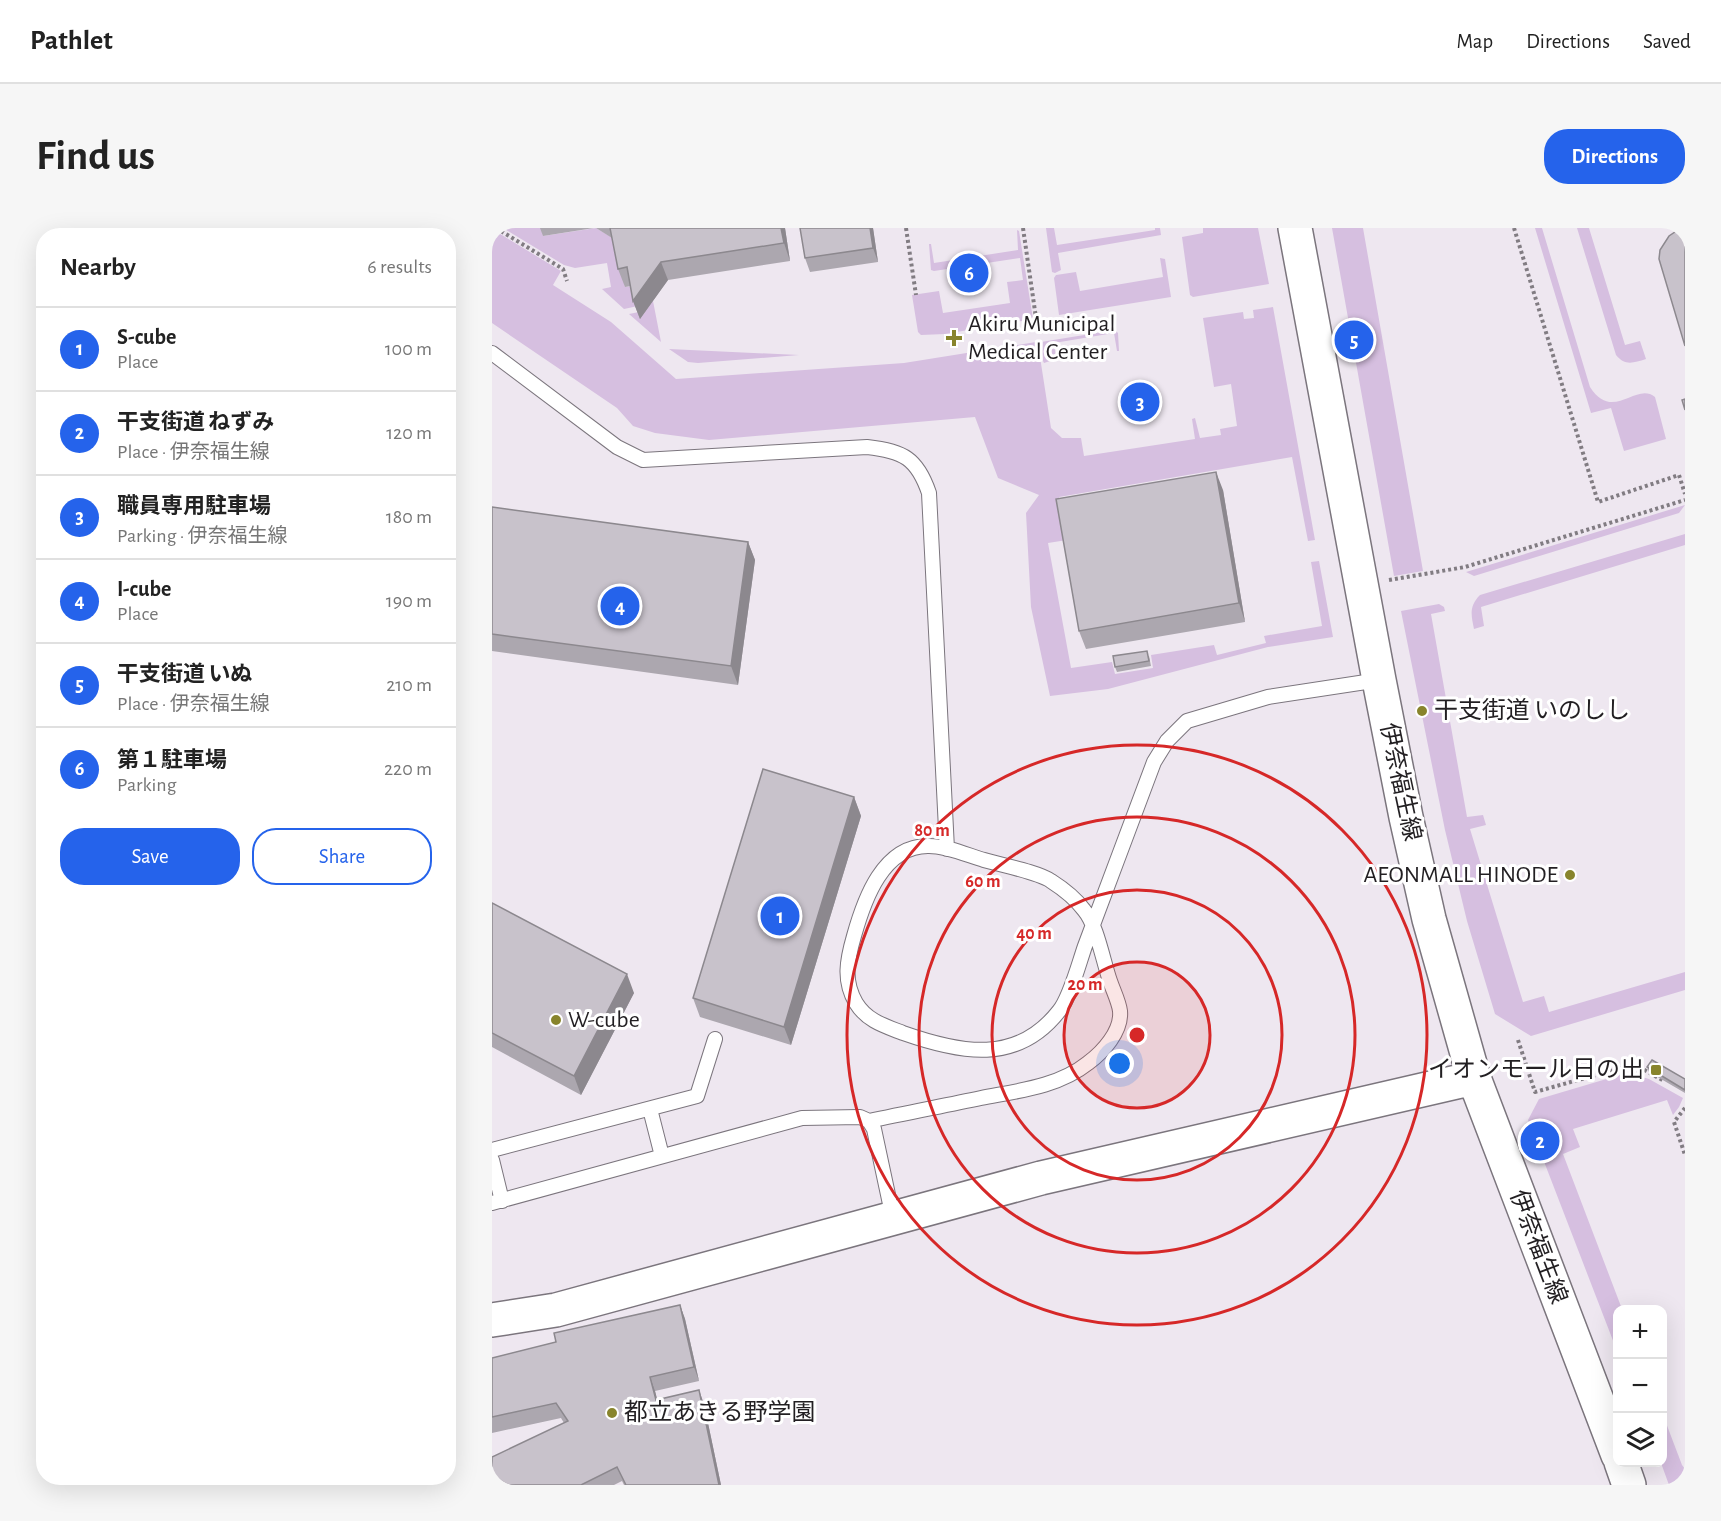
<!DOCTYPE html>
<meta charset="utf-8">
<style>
body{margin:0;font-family:"Alegreya Sans","Noto Sans JP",sans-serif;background:#f6f6f6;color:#222}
.controls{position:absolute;right:18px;bottom:18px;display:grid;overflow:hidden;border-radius:12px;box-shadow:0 6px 24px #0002}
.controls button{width:54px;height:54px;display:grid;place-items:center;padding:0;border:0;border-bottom:2px solid #e0e0e0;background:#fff;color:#222;font:30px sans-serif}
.you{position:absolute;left:628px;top:836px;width:21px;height:21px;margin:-15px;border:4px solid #fff;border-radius:50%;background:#1a73e8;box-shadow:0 0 0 9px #1a73e833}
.badge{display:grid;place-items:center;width:39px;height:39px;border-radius:50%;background:#2563eb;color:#fff;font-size:20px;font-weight:700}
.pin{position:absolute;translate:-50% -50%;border:3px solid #fff;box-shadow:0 2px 6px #0006}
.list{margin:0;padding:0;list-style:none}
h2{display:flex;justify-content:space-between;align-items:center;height:78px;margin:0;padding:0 24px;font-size:26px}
h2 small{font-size:20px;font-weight:400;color:#767676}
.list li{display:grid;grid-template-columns:39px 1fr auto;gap:18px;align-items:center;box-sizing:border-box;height:84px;padding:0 24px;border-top:2px solid #e0e0e0}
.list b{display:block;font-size:22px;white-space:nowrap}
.list p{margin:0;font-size:20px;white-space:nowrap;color:#767676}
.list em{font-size:20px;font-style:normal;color:#767676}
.actions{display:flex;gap:12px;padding:18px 24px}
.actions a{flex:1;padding:14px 0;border:2px solid #2563eb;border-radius:24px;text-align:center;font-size:21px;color:#2563eb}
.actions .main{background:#2563eb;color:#fff}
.icon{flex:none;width:33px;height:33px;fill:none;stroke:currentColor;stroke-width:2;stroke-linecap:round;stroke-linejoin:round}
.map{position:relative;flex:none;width:1193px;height:1257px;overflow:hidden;border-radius:24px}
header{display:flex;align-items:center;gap:36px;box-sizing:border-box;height:84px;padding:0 30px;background:#fff;border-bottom:2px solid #e0e0e0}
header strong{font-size:28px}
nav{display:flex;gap:33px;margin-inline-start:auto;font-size:21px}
.intro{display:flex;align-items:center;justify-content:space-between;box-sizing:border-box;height:144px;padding:0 36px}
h1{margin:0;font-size:42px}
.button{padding:15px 27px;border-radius:24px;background:#2563eb;color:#fff;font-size:21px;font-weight:700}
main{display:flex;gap:36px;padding:0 36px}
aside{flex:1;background:#fff;border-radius:24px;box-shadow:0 6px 24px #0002}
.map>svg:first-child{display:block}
</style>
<header>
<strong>Pathlet</strong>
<nav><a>Map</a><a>Directions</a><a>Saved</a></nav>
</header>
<div class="intro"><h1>Find us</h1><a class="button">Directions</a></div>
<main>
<aside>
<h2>Nearby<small>6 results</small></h2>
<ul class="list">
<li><span class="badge">1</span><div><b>S-cube</b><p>Place</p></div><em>100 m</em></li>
<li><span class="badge">2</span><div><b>干支街道 ねずみ</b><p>Place · 伊奈福生線</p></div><em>120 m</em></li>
<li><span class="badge">3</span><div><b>職員専用駐車場</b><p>Parking · 伊奈福生線</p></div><em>180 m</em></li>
<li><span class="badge">4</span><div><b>I-cube</b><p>Place</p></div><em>190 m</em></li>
<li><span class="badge">5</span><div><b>干支街道 いぬ</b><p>Place · 伊奈福生線</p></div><em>210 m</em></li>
<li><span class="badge">6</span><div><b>第１駐車場</b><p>Parking</p></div><em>220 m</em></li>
</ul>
<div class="actions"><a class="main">Save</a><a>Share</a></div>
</aside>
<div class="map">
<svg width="1193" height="1257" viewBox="0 0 1193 1257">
<rect width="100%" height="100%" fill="#eee7f0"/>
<!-- green -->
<path fill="#d6bfe0" d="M11 0H50L51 8 104 0 124 12 133 59 142 58 146 78 132 81 110 61 119 59 115 35 83 40 72 37Z
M554 0H562L565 17 663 2V0H668L669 7 566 25 569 42 563 45 560 44Z
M711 0H766L777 56 701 69 698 67 690 9 711 5Z
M840 0H871L931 343 902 348Z
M1043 0H1050L1098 159C1121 195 1144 153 1163 169L1174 211 1132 223 1119 180 1099 185Z
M1085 0H1097L1133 117 1148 113 1154 131C1141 135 1133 138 1124 127Z
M0 1 69 43 61 57 119 94 184 151 412 135 544 114 546 116 559 200 570 210H589L592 228 703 211 700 191 703 190 708 210 729 207 728 201 745 198 739 156 722 159 711 90 751 84 752 91 762 90 761 82 781 79 823 312 816 313 800 229 567 269 575 312 556 315 579 440 620 434 623 446 661 440 659 427 722 417 725 427 774 415 772 408 830 398 819 334 827 333 841 409 776 419 616 461 558 468 539 379 534 285 547 267 506 250 483 189 217 212 163 205 141 198 125 180 0 95Z
M525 2 527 3 541 91 453 106 429 107 426 104 420 67 447 63 451 85 518 75 515 54 531 52 528 30 442 43 439 42 437 16H439L442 35 526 22Z
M668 30 673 31 679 69 567 87 562 50 564 47 584 44 588 63 671 49Z
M161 73 169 114 137 86 147 84Z
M623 102 626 105 627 123H625L622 105 562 115 564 131 552 135 551 133 549 114Z
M177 121 307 127 206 135 196 134Z
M1193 277 1187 285 982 348 974 344Z
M1193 306V317L989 379 992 398 982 401C979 387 977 378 988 367Z
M947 376 952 379 953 383 939 386 975 589 991 587 994 597 978 601 1031 774 1052 768 1057 784 1193 744V762L1039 808 1003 786 975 693 953 602 909 383Z
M1139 846 1157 851 1191 870 1187 879 1181 887 1175 872 1081 901 1088 919 1071 926 1130 1081 1126 1082 1125 1123 1036 892 1047 871 1128 847Z
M1171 1187 1190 1237 1193 1241V1256L1177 1257 1169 1235 1170 1234Z"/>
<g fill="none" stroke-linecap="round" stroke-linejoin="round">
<!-- lane casing -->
<g stroke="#7b757d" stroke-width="16">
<path id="lane" d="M0 125 125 219 151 232 375 219C411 223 425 230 437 265L455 621
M158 881 170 928
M377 893C414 885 451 878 489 870 525 863 566 859 596 835 611 824 630 803 628 783 627 774 621 762 618 753 611 733 605 697 592 682 584 671 570 660 559 653 546 644 509 637 492 632 475 627 455 618 437 618 391 617 372 672 362 708 355 732 351 753 364 775 375 793 393 798 411 805 468 825 525 837 567 783 578 770 587 735 593 718 616 657 639 595 662 534L675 513 695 493 776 469 887 452
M0 922 205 868 223 811
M0 932 10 973
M0 975 310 890 368 889 377 893 382 901 401 990"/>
</g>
<!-- secondary casing -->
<g stroke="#7b757d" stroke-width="36">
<path id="secondary" d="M803 0 887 452 914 589 937 691 982 850 1126 1227
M0 1092 64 1082 549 950 982 850
M1129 1234 1137 1257"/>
</g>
<!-- path -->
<path stroke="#817c82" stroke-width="4" stroke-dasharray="3 3" stroke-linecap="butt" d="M4 0 71 41 75 53
M414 0 424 67
M531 0 544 90
M1022 0 1106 274 1187 247 1193 266
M897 352 973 339 1193 272
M1026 812 1043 864 1136 838 1149 840 1172 853
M1193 880 1182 894 1193 927"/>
<!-- lane -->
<use href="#lane" stroke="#fff" stroke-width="14"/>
<!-- secondary -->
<use href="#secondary" stroke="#fff" stroke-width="33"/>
</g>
<!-- wall -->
<path fill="#aca7af" d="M48 0H102L51 8Z
M104 0H293L298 33 176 52 148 91 141 73 139 58 133 59 126 41 120 10Z
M308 0H381L386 34 318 44 313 30Z
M731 262 753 394 594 421 587 403Z
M0 279 256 314 263 332 246 457 0 423Z
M657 428 659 438 625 444 623 439Z
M362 569 369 588 299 817 208 789 201 770Z
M0 675 142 765 89 867 0 819Z
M1155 839 1193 851V865L1157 844Z
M188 1077 193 1091 207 1153 163 1163 165 1171 212 1176 229 1257H132L130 1253 122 1257H0L72 1195 69 1190 0 1205V1130L64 1114Z"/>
<!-- shaded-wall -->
<path fill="#8c888e" d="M289 0H293L298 33 292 15Z
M378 0H381L386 34 381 20Z
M169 34 176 52 148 91 141 73Z
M724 244 731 262 753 394 747 375Z
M256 314 263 332 246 457 239 438Z
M362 569 369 588 299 817 292 799Z
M135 746 142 765 89 867 82 848Z
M188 1077 193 1091 207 1153 202 1139Z
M158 1149 163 1163 169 1186 164 1172Z
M207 1162 212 1176 229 1257H227Z"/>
<!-- building -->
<path fill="#c8c2cb" stroke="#8c888e" stroke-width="1.5" d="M118 0H289L292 15 169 34 141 73 135 39 126 41Z
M308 0H378L381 20 313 30Z
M1193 0V118L1167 31 1168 22 1177 8 1186 2Z
M1193 171V182L1190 172Z
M724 244 747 375 587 403 564 271Z
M0 279 256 314 239 438 0 406Z
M655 423 657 433 623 439 621 428Z
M271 541 362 569 292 799 201 770Z
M0 675 135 746 82 848 0 805Z
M1160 832 1193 851V862L1155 839Z
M188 1077 202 1139 158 1149 164 1172 207 1162 227 1257H134L125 1239 89 1257H0V1229L76 1193 64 1175 0 1189V1130L64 1114 62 1105Z"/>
<!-- distance rings -->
<circle cx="645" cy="807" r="73" fill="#d62828" fill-opacity=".12"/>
<g fill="none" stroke="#d62828" stroke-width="3">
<circle cx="645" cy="807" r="73"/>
<circle cx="645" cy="807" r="145"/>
<circle cx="645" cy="807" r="218"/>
<circle cx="645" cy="807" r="290"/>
</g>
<!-- markers -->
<g fill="#88842c" stroke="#fff" stroke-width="2">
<path d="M459 101h6v6h6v6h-6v6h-6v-6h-6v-6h6z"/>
<circle cx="930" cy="483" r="6"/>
<circle cx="1078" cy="647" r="6"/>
<circle cx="64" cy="792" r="6"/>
<rect x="1158" y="836" width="12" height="12" rx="3"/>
<circle cx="120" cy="1185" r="6"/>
</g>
<g text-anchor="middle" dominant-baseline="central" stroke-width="6" stroke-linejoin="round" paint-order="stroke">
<!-- poi labels -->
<g font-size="24" fill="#221f22" stroke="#fff" text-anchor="start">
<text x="476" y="96">Akiru Municipal<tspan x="476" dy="28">Medical Center</tspan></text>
<text x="942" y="483">干支街道 いのしし</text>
<text x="1066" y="647" text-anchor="end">AEONMALL HINODE</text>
<text x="76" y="792">W-cube</text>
<text x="1152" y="842" text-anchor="end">イオンモール日の出</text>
<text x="132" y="1185">都立あきる野学園</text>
</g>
<!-- street labels -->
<g font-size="24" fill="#221f22" stroke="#fff">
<text transform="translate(908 554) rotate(78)">伊奈福生線</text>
<text transform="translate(1046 1019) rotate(69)">伊奈福生線</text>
</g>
</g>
<circle cx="645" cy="807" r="9" fill="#d62828" stroke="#fff" stroke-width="3"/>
<g font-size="18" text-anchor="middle" font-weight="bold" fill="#d62828" stroke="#fff" stroke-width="6" stroke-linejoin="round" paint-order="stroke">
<text x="440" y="608">80 m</text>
<text x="491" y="659">60 m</text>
<text x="542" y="711">40 m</text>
<text x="593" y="762">20 m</text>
</g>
</svg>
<div class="controls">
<button>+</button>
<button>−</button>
<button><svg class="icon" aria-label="layers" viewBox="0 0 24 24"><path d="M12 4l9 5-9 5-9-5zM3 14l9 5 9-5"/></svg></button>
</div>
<div class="you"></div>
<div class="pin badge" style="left:288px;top:688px">1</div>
<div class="pin badge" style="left:1048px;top:913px">2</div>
<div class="pin badge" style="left:648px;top:174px">3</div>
<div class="pin badge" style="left:128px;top:378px">4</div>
<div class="pin badge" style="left:862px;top:112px">5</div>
<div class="pin badge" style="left:477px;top:45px">6</div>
</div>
</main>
